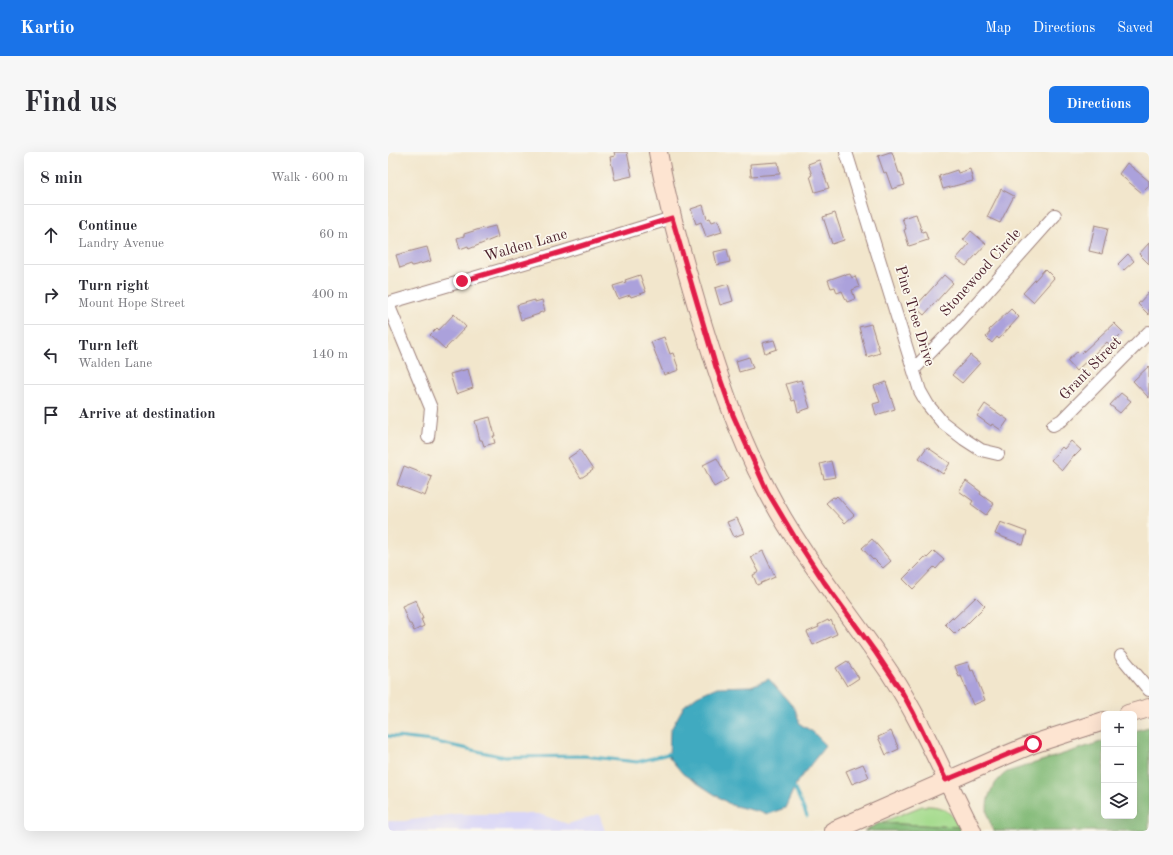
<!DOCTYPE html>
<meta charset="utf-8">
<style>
body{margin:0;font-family:"Old Standard TT",serif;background:#f7f7f7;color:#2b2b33}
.controls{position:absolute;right:12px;bottom:12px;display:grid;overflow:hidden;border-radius:6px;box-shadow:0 4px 16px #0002}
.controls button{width:36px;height:36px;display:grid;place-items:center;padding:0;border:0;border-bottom:1px solid #e1e1e2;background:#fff;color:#2b2b33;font:20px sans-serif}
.stop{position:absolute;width:12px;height:12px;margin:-9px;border:3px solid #e11d48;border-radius:50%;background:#fff}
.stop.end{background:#e11d48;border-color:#fff;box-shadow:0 1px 4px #0008}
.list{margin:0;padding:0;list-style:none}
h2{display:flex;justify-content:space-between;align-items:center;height:52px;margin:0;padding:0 16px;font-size:17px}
h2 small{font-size:13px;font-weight:400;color:#7c7c81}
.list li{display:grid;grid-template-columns:26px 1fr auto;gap:12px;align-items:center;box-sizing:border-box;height:60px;padding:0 16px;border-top:1px solid #e1e1e2}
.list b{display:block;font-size:15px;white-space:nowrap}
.list p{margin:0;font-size:13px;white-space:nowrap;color:#7c7c81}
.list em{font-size:13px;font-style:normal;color:#7c7c81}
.icon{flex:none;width:22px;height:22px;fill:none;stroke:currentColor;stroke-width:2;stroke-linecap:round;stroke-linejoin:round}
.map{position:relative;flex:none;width:761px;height:679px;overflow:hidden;border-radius:6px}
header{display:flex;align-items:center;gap:24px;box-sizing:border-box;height:56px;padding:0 20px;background:#1a73e8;color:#fff}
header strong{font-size:19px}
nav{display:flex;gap:22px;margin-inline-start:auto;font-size:14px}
.intro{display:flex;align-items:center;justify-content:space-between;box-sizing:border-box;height:96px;padding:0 24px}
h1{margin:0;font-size:28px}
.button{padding:10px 18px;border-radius:6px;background:#1a73e8;color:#fff;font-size:14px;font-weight:700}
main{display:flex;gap:24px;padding:0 24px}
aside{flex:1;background:#fff;border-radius:6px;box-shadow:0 4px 16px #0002}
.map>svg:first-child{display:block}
</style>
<header>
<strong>Kartio</strong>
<nav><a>Map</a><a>Directions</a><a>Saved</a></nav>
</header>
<div class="intro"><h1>Find us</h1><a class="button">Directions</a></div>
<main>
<aside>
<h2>8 min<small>Walk · 600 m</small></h2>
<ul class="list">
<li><svg class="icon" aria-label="ahead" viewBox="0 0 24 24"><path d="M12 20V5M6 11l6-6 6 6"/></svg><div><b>Continue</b><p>Landry Avenue</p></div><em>60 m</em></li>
<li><svg class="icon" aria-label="right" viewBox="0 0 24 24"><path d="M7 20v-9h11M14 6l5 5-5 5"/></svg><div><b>Turn right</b><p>Mount Hope Street</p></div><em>400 m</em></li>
<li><svg class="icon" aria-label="left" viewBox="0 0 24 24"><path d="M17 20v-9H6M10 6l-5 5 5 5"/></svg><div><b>Turn left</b><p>Walden Lane</p></div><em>140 m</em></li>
<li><svg class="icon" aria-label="arrive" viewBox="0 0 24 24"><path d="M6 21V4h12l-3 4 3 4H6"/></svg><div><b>Arrive at destination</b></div></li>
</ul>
</aside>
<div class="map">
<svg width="761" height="679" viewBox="0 0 761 679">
<rect width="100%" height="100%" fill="#fbf7ec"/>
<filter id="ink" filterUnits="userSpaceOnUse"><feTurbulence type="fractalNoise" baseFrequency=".025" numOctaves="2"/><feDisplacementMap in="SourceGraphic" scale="8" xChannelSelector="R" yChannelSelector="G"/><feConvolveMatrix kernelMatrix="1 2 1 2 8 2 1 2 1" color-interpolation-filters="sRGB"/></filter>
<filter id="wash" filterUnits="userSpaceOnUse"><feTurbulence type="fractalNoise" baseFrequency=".012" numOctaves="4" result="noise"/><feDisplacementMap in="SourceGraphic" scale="16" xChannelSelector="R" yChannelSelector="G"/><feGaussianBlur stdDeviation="0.9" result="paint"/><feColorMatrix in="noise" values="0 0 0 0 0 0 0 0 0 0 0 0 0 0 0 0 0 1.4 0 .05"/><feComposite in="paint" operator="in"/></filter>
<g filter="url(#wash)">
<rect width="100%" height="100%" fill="#f2e6cc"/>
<!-- built -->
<path fill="#d9d6f7" d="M68 662H151L180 672 211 662 217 679H0V669H16Z"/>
<!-- green -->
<path fill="#a3da8b" stroke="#767c5b" d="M534 654C553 653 563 658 571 675L492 671Z"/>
<!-- forest -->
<path fill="#82ba77" stroke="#666c51" d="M761 575V679H606C604 674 601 669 600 664 596 647 605 630 619 620L716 589V664H746V579Z
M492 671 571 675 573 679H476Z"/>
<!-- water -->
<path fill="#40aac0" stroke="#456476" d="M381 527 407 557 412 572 425 580 438 593 409 630 397 656 380 662 343 653 295 622 281 605 282 579 296 554 309 544 329 535 363 534Z"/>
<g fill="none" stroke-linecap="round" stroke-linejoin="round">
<!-- stream -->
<path stroke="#40aac0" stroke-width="3" d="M0 584 44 589 116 605 196 604 249 610 284 601
M405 633 419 664"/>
</g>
<g id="blocks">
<!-- building -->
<path fill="#aba1db" d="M226 0H239L244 24 227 28 222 5 227 4Z
M502 0H504L511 21H513L517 33 504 37 498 20 496 21 490 4Z
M431 8 441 36 427 40 422 24 424 23 420 12Z
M390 10 392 22 363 24 362 12Z
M739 11 761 29V34L754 41 731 22Z
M582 17 585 29 555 37 551 24 569 18 570 21Z
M613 37 626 44 612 71 599 65Z
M315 53 319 67 322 66 324 70 330 68 334 80 318 85 313 70 308 72 303 57Z
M447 61 456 88 444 92 435 65Z
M528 62 534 80 537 79 540 88 521 94 516 78 518 77 514 66Z
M707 73 720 76 714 102 701 99Z
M107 74 110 85 81 97 80 94 72 97 69 86 76 84V82L95 76V77Z
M583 79 598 92 578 114 568 107 581 92 575 88Z
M761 91V112L751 102Z
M39 95 43 109 24 114 23 112 12 116 8 103Z
M339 97 342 110 329 113 326 100Z
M740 102 746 109 736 118 730 112Z
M657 117 666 126 645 150 635 141Z
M457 122 458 123 462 122 464 126 467 124 471 135 464 138 467 147 459 150 454 139 449 141 447 135 443 136 440 128Z
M252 123 258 140 243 145 242 143 230 147 225 134 238 130 237 128Z
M556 123 565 131 536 163 527 155Z
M340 132 345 149 332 153 327 136Z
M761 140V163L750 152Z
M147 148V150L154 148 157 159 151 161V162L133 168 129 153Z
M623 157 631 165 611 187 609 185 604 191 598 185 602 180 601 178Z
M66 162 78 175 57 197 42 183 49 176 51 178Z
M726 171 735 180 722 193 719 190 688 219 679 209 691 198 694 201Z
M483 172 492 201 479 205 471 175Z
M276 185 282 202 285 201 291 218 276 223 263 190Z
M386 188 389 197 377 201 374 191Z
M582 203 592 211 574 231 564 223Z
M361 205 365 216 351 220 348 209Z
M761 214V246L745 229Z
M80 217 85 236 68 242 62 222Z
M413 228 422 256 410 260 407 248 404 249 398 232Z
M498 230 507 257 488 263 485 252 492 250 486 234Z
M733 241 743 249 732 261 722 253Z
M597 252 620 268 613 278 604 272 603 274 589 264Z
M102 265 107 284H105L107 291 96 294 94 288H92L87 269Z
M683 289 693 298 687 304 686 303 674 318 663 308 674 295 676 297Z
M539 295 562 311 555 322 531 306Z
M192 298 205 318 193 326 180 306Z
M329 306 340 327 326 335 315 313Z
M443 309 447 325 436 327 432 312Z
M16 314 44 325 37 344 9 333Z
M578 329 593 340 592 342 606 352 598 363 583 352 585 349 571 339Z
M449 344 466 363 457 371 438 351 445 345 447 346Z
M349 366 356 381 346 385 339 370Z
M612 370 639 380 635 393 607 382Z
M484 387 503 409 495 416 486 407 485 408 474 396Z
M375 399 387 425 369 433 365 423 371 420 363 405Z
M546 399 556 408 548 417 546 415 525 437 515 427 537 405 539 406Z
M588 445 597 454 575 476 574 475 567 482 557 472 564 465 565 467Z
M28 448 35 467H33L36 474 26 479 23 472H21L14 454Z
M440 468 441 470 443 468 449 482 425 493 419 480 431 475 430 473Z
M459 509 471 526 459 534 448 516Z
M580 510 583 519 585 518 597 548 585 553 573 524 571 525 567 514Z
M503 579 511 597 498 603 490 585Z
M475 612 481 625 464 632 458 619Z"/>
</g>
</g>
<g filter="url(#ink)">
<use href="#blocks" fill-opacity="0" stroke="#9e827c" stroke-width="1"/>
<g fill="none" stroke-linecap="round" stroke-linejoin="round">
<!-- street casing -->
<g stroke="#9e827c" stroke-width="14">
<path id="street" d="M458 0 532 239 540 253 554 270 576 287 593 298 610 302
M0 151 174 100 284 66
M0 152 43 256 40 285
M526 217 571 171 667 63
M665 273 674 268 761 180
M733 504 761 538"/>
</g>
<!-- secondary casing -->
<g stroke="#9e827c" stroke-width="20">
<path id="secondary" d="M270 0C279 52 294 103 309 154 328 217 348 280 379 338 413 404 461 460 502 521 534 570 557 626 584 679
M740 562 761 556
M445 679 609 607 645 592 716 569"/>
</g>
<!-- street -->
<use href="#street" stroke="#fff" stroke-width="12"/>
<!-- secondary -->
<use href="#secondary" stroke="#fde4d1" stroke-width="18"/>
</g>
</g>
<g fill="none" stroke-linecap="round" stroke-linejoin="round" filter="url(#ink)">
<!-- route -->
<path stroke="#e11d48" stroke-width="5" d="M74 129 174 100 284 66 328 215 345 263 379 339 406 384 436 430 488 501 514 540 526 562 558 628 645 592"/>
</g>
<g text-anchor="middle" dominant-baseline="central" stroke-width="3.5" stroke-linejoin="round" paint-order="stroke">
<!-- street labels -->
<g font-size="15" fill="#4a1f2b" stroke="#fbf7ec">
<text transform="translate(138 94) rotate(-16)">Walden Lane</text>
<text transform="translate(593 121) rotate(-48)">Stonewood Circle</text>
<text transform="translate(526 164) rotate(73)">Pine Tree Drive</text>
<text transform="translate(703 217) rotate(-46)">Grant Street</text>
</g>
</g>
</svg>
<div class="controls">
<button>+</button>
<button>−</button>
<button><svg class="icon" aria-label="layers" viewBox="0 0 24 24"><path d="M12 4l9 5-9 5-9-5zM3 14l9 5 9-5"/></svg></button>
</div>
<div class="stop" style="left:645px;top:592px"></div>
<div class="stop end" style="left:74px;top:129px"></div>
</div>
</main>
